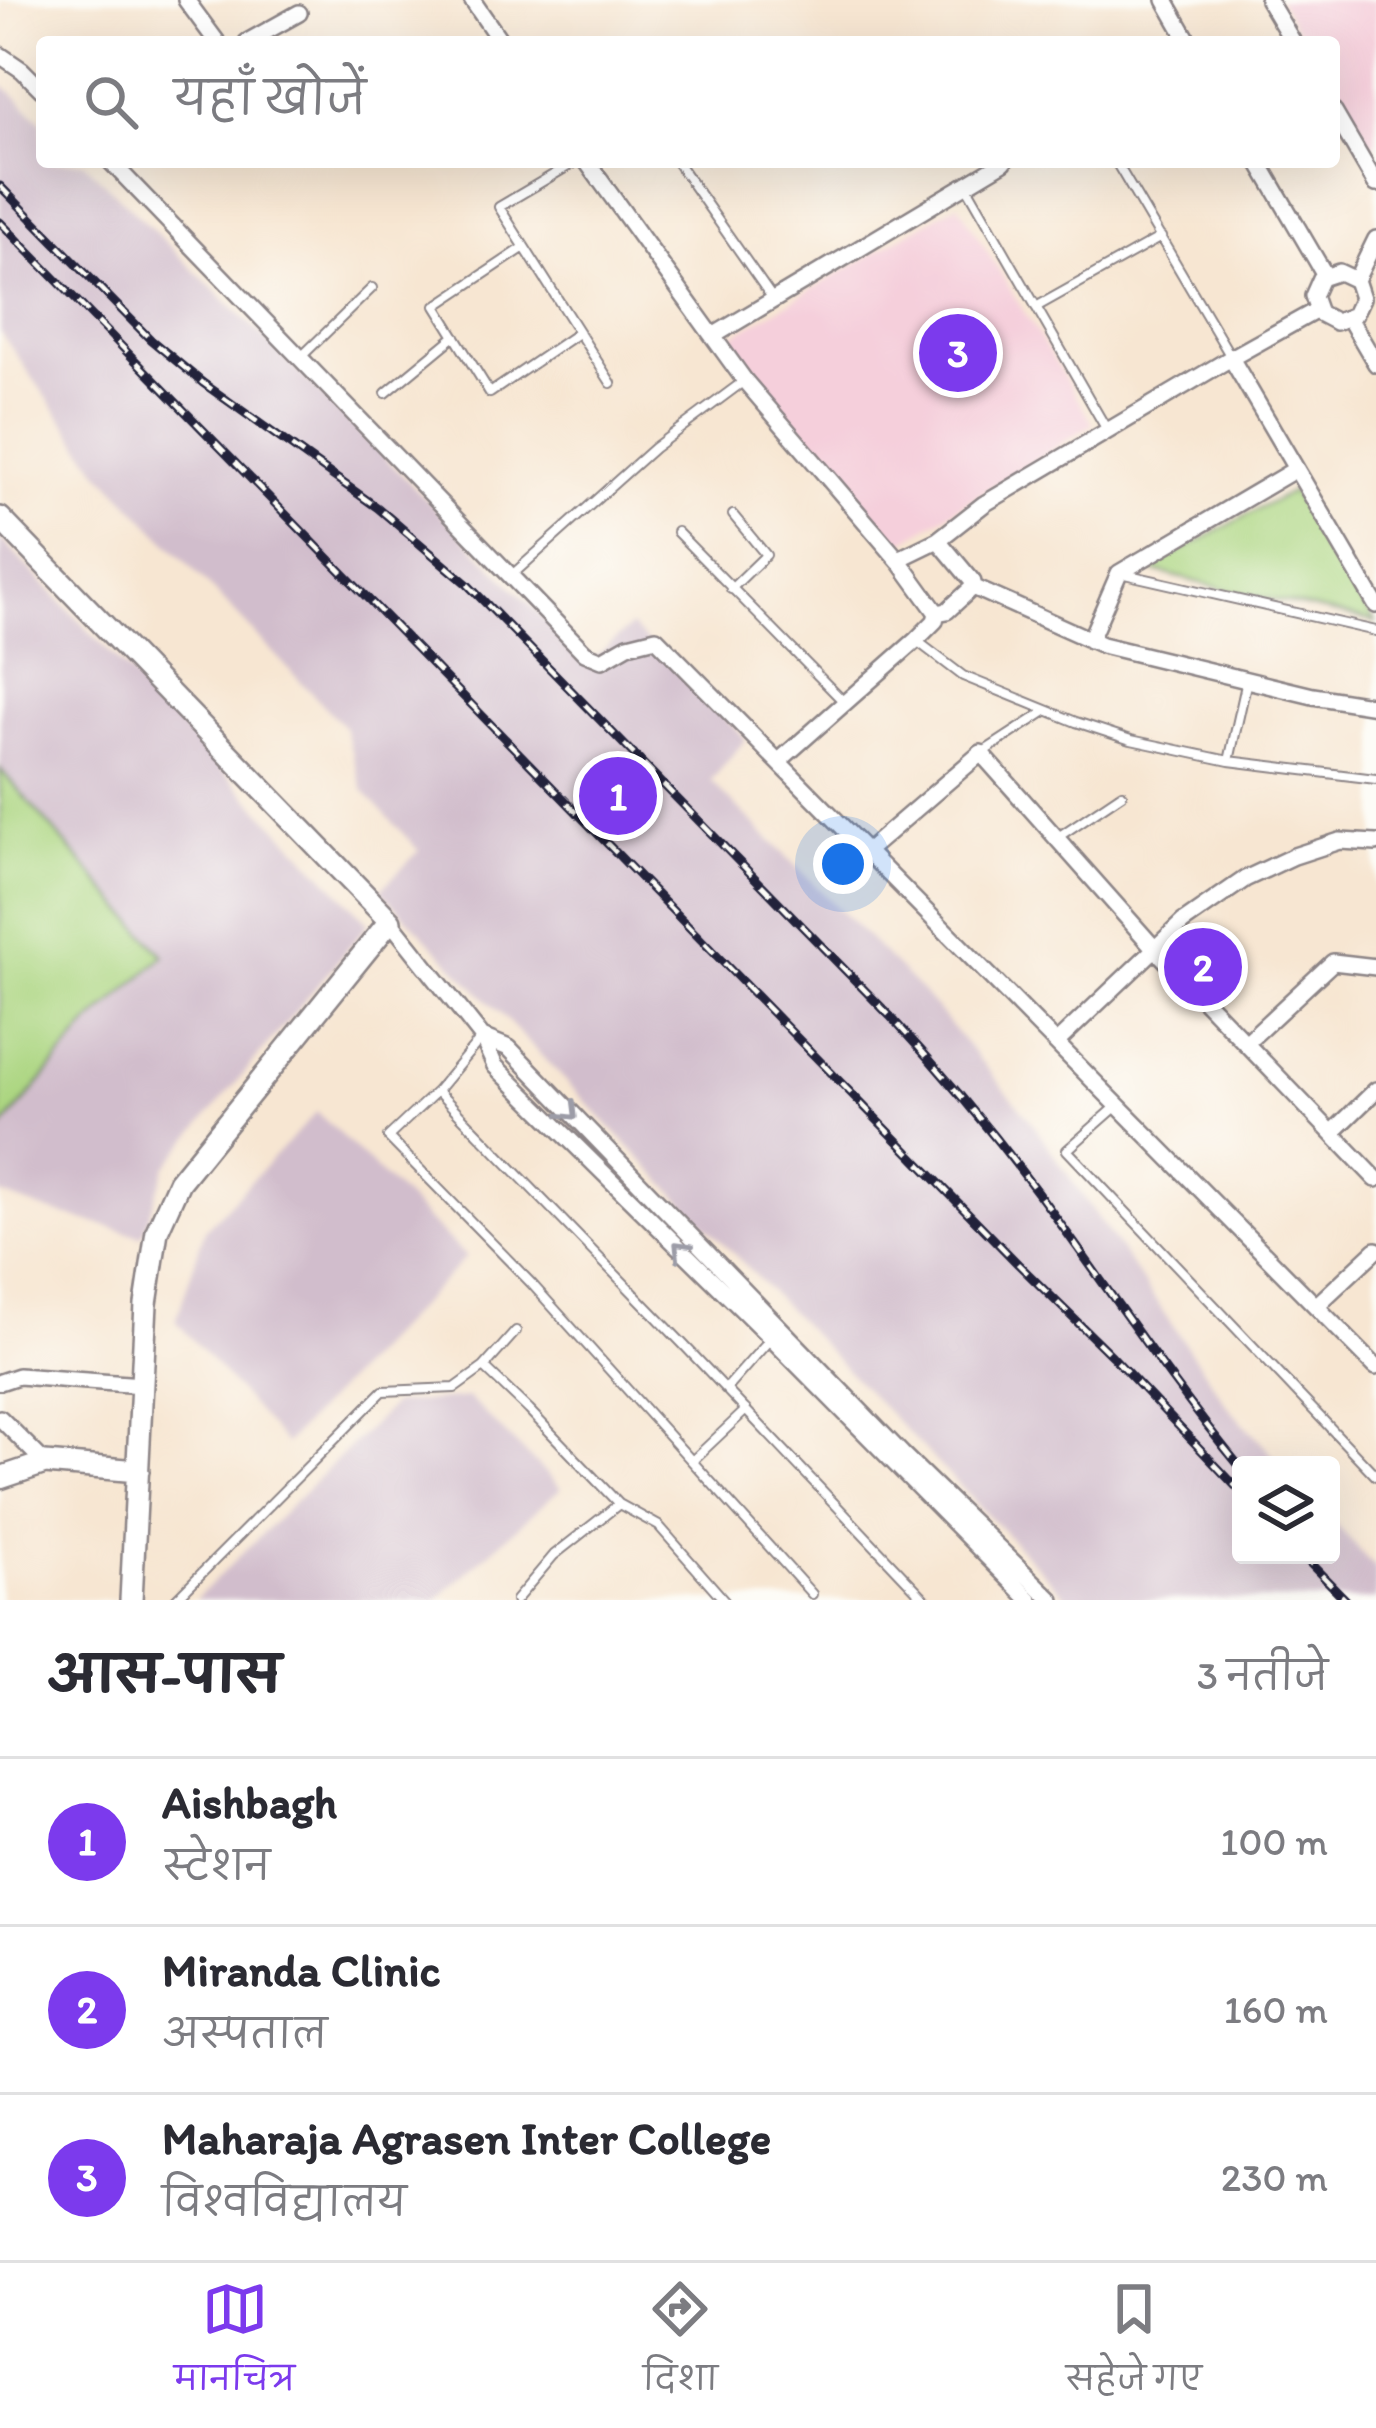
<!DOCTYPE html>
<html lang="hi">
<meta charset="utf-8">
<style>
body{margin:0;font-family:Itim,"Playpen Sans Deva",sans-serif;background:#f7f7f7;color:#2b2b33}
.controls{position:absolute;right:36px;bottom:36px;display:grid;overflow:hidden;border-radius:12px;box-shadow:0 12px 48px #0002}
.controls button{width:108px;height:108px;display:grid;place-items:center;padding:0;border:0;border-bottom:3px solid #e1e1e2;background:#fff;color:#2b2b33;font:60px sans-serif}
.you{position:absolute;left:843px;top:864px;width:42px;height:42px;margin:-30px;border:9px solid #fff;border-radius:50%;background:#1a73e8;box-shadow:0 0 0 18px #1a73e833}
.badge{display:grid;place-items:center;width:78px;height:78px;border-radius:50%;background:#7c3aed;color:#fff;font-size:39px;font-weight:700}
.pin{position:absolute;translate:-50% -50%;border:6px solid #fff;box-shadow:0 3px 12px #0006}
.list{margin:0;padding:0;list-style:none}
h2{display:flex;justify-content:space-between;align-items:center;height:156px;margin:0;padding:0 48px;font-size:51px}
h2 small{font-size:39px;font-weight:400;color:#7c7c81}
.list li{display:grid;grid-template-columns:78px 1fr auto;gap:36px;align-items:center;box-sizing:border-box;height:168px;padding:0 48px;border-top:3px solid #e1e1e2}
.list b{display:block;font-size:45px;white-space:nowrap}
.list p{margin:0;font-size:39px;white-space:nowrap;color:#7c7c81}
.list em{font-size:39px;font-style:normal;color:#7c7c81}
.icon{flex:none;width:66px;height:66px;fill:none;stroke:currentColor;stroke-width:2;stroke-linecap:round;stroke-linejoin:round}
.map{position:relative;flex:none;width:1376px;height:1600px;overflow:hidden}
.search{position:absolute;background:#fff;box-shadow:0 12px 48px #0002;left:36px;right:36px;top:36px;height:132px;display:flex;align-items:center;gap:30px;box-sizing:border-box;padding:0 42px;border-radius:12px;color:#7c7c81;font-size:45px}
.sheet{height:660px;background:#fff}
nav{display:flex;justify-content:space-around;align-items:center;box-sizing:border-box;height:168px;border-top:3px solid #e1e1e2;background:#fff;font-size:33px;color:#7c7c81}
nav a{display:grid;justify-items:center;gap:6px}
nav .on{color:#7c3aed}
.map>svg:first-child{display:block}
</style>
<div class="map">
<svg width="1376" height="1600" viewBox="0 0 1376 1600">
<rect width="100%" height="100%" fill="#fdfcf7"/>
<filter id="ink" filterUnits="userSpaceOnUse"><feTurbulence type="fractalNoise" baseFrequency=".00833" numOctaves="2"/><feDisplacementMap in="SourceGraphic" scale="24" xChannelSelector="R" yChannelSelector="G"/><feConvolveMatrix kernelMatrix="1 2 1 2 8 2 1 2 1" color-interpolation-filters="sRGB"/></filter>
<filter id="wash" filterUnits="userSpaceOnUse"><feTurbulence type="fractalNoise" baseFrequency=".004" numOctaves="4" result="noise"/><feDisplacementMap in="SourceGraphic" scale="48" xChannelSelector="R" yChannelSelector="G"/><feGaussianBlur stdDeviation="2.7" result="paint"/><feColorMatrix in="noise" values="0 0 0 0 0 0 0 0 0 0 0 0 0 0 0 0 0 1.4 0 .05"/><feComposite in="paint" operator="in"/></filter>
<g filter="url(#wash)">
<rect width="100%" height="100%" fill="#f7e6d2"/>
<!-- built -->
<path fill="#f5cfdb" d="M1279 0H1376V144L1360 139 1334 94V42H1303Z
M958 204 1093 424 898 545 725 340Z"/>
<!-- industrial -->
<path fill="#d1bdcc" d="M0 81 42 122V162H83L330 402 588 663 631 626 746 739 711 781 923 993 1029 1118 1231 1410 1282 1465H1241V1555H1331V1519L1376 1568V1600H1070L380 890 419 851 363 790 344 727 100 472 0 332Z
M0 538 369 923 166 1167 142 1236 41 1209 0 1194V1131L89 1024 164 956 0 769Z
M317 1112 466 1257 285 1444 176 1321 205 1229Z
M468 1398 561 1488 436 1600H195L393 1404Z"/>
<!-- green -->
<path fill="#abd580" stroke="#667c5e" stroke-width="3" d="M1292 491 1375 622 1227 590 1147 569Z
M0 769 164 956 89 1024 0 1131Z"/>
<g id="blocks">
<!-- building -->
<path fill="#db9e8f" d="M1208 954 1219 965 1203 981 1192 970Z"/>
</g>
</g>
<g filter="url(#ink)">
<use href="#blocks" fill-opacity="0" stroke="#8c8486" stroke-width="3"/>
<g fill="none" stroke-linecap="round" stroke-linejoin="round">
<!-- lane casing -->
<g stroke="#8c8486" stroke-width="12">
<path id="lane" d="M575 162 499 207 611 383
M677 162 773 299
M1116 162 1231 357
M966 185 1107 430
M523 248 436 306 490 393 578 333
M1036 307 1161 237
M301 357 372 288
M386 393 455 336
M677 532 843 701
M1120 573 1376 631
M512 575 654 448 744 381
M731 589 766 555 733 515
M917 641 963 676 1076 722 1131 740 1229 761 1376 779
M983 752 1046 711
M1229 761 1247 680
M1058 837 1122 794
M482 1037 437 1091 388 1137 531 1283 812 1594
M437 1091 682 1343 926 1600
M1117 1106 1067 1150 1376 1476
M484 1367 529 1410 619 1504
M726 1389 771 1338
M692 1461 746 1410
M175 1600 383 1391 455 1388 484 1367 516 1331
M516 1600 554 1555 619 1504 659 1526 724 1600"/>
</g>
<!-- street casing -->
<g stroke="#8c8486" stroke-width="20">
<path id="street" d="M186 0 217 42
M472 0 501 42
M1165 0 1189 42
M1268 0 1293 42
M247 42 299 13
M0 55 22 70 42 90
M1334 112 1376 184
M111 162 585 653 602 660 628 645 656 638 1376 1367
M587 162 745 381 900 562 937 613
M1259 162 1325 275
M1356 280 1339 272 1321 278 1313 296 1319 313 1336 322 1354 315 1362 298 1356 280 1376 239
M1349 318 1376 364
M713 336 1004 162
M1231 358 1376 605
M938 540 973 582V587L1102 645 1313 696 1376 706
M900 562 903 557 938 540 984 504 1231 358 1317 310
M1090 640 1119 573 1296 469
M779 761 916 640 935 621 937 613 947 611 973 587
M867 851 981 753 1155 949 1376 1179
M390 921 482 1037 495 1066 771 1338 1030 1600
M482 1037 509 1048 902 1454 1052 1600
M1056 1043 1183 922 1245 879 1294 856 1340 841 1376 843
M1246 1043 1333 962 1376 967
M1333 1132 1376 1090
M1317 1305 1376 1250
M0 1382 18 1376 142 1385
M0 1418 45 1463"/>
</g>
<!-- secondary casing -->
<g stroke="#8c8486" stroke-width="26">
<path id="secondary" d="M0 518 390 921 179 1182 157 1231 146 1304 131 1600
M0 1478 45 1463 138 1471"/>
</g>
<!-- lane -->
<use href="#lane" stroke="#fff" stroke-width="8"/>
<!-- street -->
<use href="#street" stroke="#fff" stroke-width="15"/>
<!-- secondary -->
<use href="#secondary" stroke="#fff" stroke-width="21"/>
<!-- rail casing -->
<g stroke="#22223b" stroke-width="9">
<path id="rail" d="M0 186 151 340 203 383 378 508 467 584 890 1016C942 1072 992 1132 1038 1193 1106 1285 1168 1380 1241 1468
M0 222 1018 1264 1112 1356 1241 1492
M1302 1555 1346 1600"/>
</g>
<!-- rail -->
<use href="#rail" stroke="#fdfcf7" stroke-width="4.5" stroke-dasharray="14" stroke-linecap="butt"/>
</g>
<!-- one-way arrows -->
<defs><path id="oneway-chevron" d="M-2-3.5L2.5 0L-2 3.5" fill="none" stroke-width="1.6" stroke-linecap="round" stroke-linejoin="round" transform="scale(3)"/></defs>
<g stroke="#9c9ca7">
<use href="#oneway-chevron" transform="translate(570 1112) rotate(45)"/>
<use href="#oneway-chevron" transform="translate(681 1249) rotate(-135)"/>
</g>
</g>
</svg>
<div class="controls">
<button><svg class="icon" aria-label="layers" viewBox="0 0 24 24"><path d="M12 4l9 5-9 5-9-5zM3 14l9 5 9-5"/></svg></button>
</div>
<div class="you"></div>
<div class="pin badge" style="left:618px;top:796px">1</div>
<div class="pin badge" style="left:1203px;top:967px">2</div>
<div class="pin badge" style="left:958px;top:353px">3</div>
<div class="search"><svg class="icon" aria-label="search" viewBox="0 0 24 24"><circle cx="10" cy="10" r="6"/><path d="M15 15l6 6"/></svg>यहाँ खोजें</div>
</div>
<section class="sheet">
<h2>आस-पास<small>3 नतीजे</small></h2>
<ul class="list">
<li><span class="badge">1</span><div><b>Aishbagh</b><p>स्टेशन</p></div><em>100 m</em></li>
<li><span class="badge">2</span><div><b>Miranda Clinic</b><p>अस्पताल</p></div><em>160 m</em></li>
<li><span class="badge">3</span><div><b>Maharaja Agrasen Inter College</b><p>विश्वविद्यालय</p></div><em>230 m</em></li>
</ul>
</section>
<nav>
<a class="on"><svg class="icon" aria-label="map" viewBox="0 0 24 24"><path d="M3 6l6-2 6 2 6-2v14l-6 2-6-2-6 2zM9 4v14M15 6v14"/></svg>मानचित्र</a>
<a><svg class="icon" aria-label="directions" viewBox="0 0 24 24"><path d="M12 3l9 9-9 9-9-9zM9 14v-3h6M13 9l2 2-2 2"/></svg>दिशा</a>
<a><svg class="icon" aria-label="saved" viewBox="0 0 24 24"><path d="M7 4h10v16l-5-4-5 4z"/></svg>सहेजे गए</a>
</nav>
